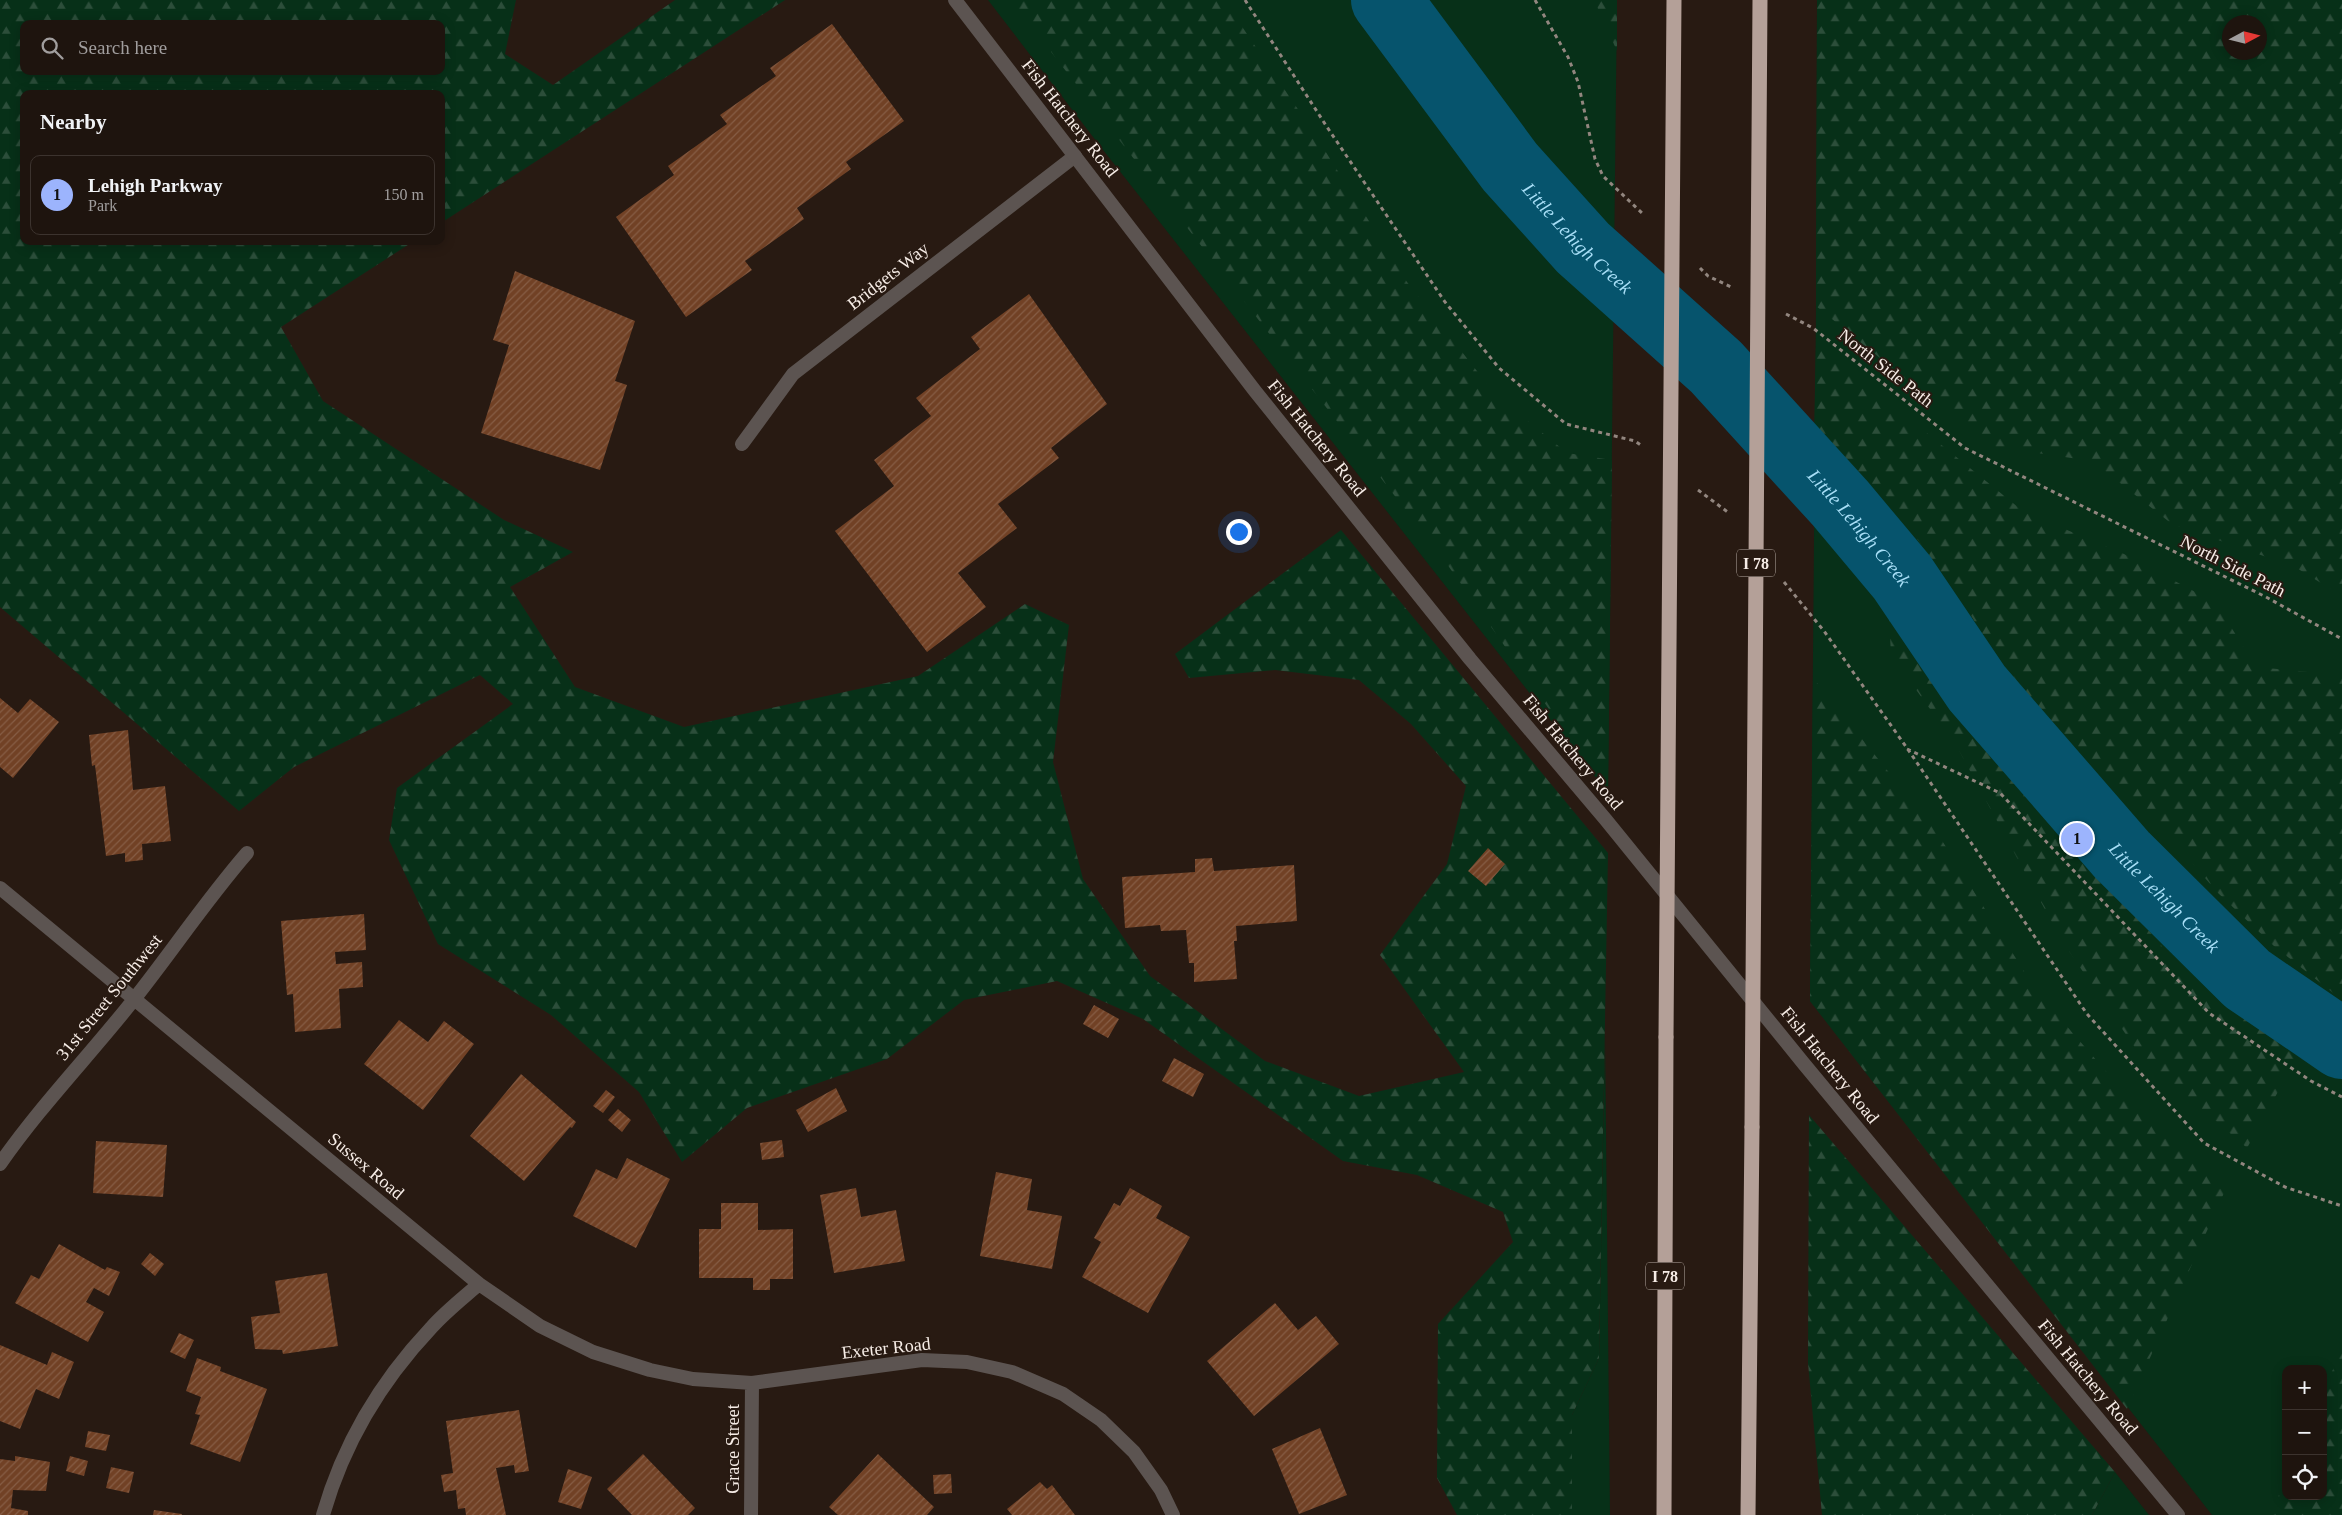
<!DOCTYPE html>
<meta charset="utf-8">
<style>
body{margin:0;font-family:Georgia,serif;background:#261d17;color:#f1f3f6}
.controls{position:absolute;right:15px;bottom:15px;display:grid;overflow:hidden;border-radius:10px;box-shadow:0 2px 12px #0003}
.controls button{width:45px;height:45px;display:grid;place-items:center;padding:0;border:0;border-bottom:1px solid #3c332e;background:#1e140e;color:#f1f3f6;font:25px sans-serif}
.compass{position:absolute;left:2222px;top:15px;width:45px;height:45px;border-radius:50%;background:#1e140e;box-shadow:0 2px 12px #0003;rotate:83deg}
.you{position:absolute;left:1238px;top:531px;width:18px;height:18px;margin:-12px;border:4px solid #fff;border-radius:50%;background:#1a73e8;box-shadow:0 0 0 8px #1a73e833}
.badge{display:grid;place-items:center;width:32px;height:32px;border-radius:50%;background:#9cb4fd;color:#111;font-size:16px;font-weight:700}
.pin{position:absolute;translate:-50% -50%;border:2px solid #fff;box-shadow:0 1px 5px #0006}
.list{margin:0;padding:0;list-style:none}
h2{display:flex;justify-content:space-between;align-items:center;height:65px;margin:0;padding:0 20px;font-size:21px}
h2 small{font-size:16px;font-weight:400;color:#a19e9e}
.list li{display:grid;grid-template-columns:32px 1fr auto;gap:15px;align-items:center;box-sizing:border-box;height:80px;margin:0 10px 10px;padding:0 10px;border:1px solid #3c332e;border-radius:10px}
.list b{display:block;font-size:19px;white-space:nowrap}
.list p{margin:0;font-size:16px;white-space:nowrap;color:#a19e9e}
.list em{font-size:16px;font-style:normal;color:#a19e9e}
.icon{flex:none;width:28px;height:28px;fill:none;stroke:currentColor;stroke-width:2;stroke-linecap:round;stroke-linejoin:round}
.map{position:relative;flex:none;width:2342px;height:1515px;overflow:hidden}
.search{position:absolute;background:#1e140e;box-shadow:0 2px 12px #0003;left:20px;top:20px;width:425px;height:55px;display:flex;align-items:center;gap:12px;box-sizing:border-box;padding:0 18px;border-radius:10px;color:#a19e9e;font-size:19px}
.panel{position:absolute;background:#1e140e;box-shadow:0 2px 12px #0003;left:20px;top:90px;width:425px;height:155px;border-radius:10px}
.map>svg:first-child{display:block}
</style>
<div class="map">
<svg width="2342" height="1515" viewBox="0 0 2342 1515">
<defs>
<pattern id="forest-firs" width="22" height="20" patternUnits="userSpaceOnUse" patternTransform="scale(1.25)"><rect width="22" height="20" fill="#073018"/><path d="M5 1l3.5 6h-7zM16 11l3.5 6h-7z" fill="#2c4e3a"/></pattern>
<pattern id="building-hatch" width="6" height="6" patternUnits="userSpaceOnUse" patternTransform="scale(1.25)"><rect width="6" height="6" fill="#714125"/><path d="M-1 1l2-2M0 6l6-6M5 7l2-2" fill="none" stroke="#865d45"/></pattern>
</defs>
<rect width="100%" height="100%" fill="#281a12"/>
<!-- green -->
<path fill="#073018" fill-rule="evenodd" d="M988 0H1617L1608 793 1100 146Z
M1817 0H2342V1515H2212L1810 1001 1816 306ZM2230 22H2260V52H2230ZM2286 1369H2323V1496H2286Z
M1605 1036 1610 1515H1572V1415L1599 1358Z
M2115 1472 2149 1515H2092Z"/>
<!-- forest -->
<path fill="url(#forest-firs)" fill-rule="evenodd" d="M0 0H516L505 54 553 85 675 0H785L441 223V94H24V241H414L281 327 323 401 504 520 573 552 510 587 575 687 684 727 918 676 1025 604 1069 625 1053 762 1083 879 1150 976 1265 1061 1359 1096 1464 1072 1380 955 1447 864 1466 786 1411 724 1359 680 1275 670 1189 678 1175 654 1341 530 1608 853 1599 1358 1572 1415V1515H1457L1437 1478 1438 1324 1513 1242 1503 1212 1417 1175 1343 1161 1143 1019 1057 981 964 1000 887 1059 747 1108 682 1162 639 1092 551 1015 438 944 389 840 397 788 513 704 480 675 294 767 239 811 0 607ZM24 24H441V71H24Z
M1011 0H1224L1314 133 1407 282 1495 394 1567 453 1612 460 1608 793 1442 557Z
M1594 0H1617V51Z
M1817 0H2342V596L2295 567 2172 524 2092 461 1988 446 1816 306ZM2230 22H2260V52H2230Z
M1816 343 2024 512 2124 554 2216 603 2256 667 2342 675V1000L2274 946 2218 893 2162 828 2077 756 2005 671 1964 604 1887 497 1814 434Z
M1889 616 2184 973 2302 1048 2247 1148 2140 1055 2062 941 1956 745 1891 655Z
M1813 678 1936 831 2037 992 2131 1100 2228 1184 2127 1409 1810 1001Z
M1809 1115 2115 1472 2092 1515H1822L1808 1363Z
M2342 1349V1515H2270L2286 1479V1496H2323V1392Z"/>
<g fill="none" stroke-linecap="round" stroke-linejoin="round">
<!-- river -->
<path stroke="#06546d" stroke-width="70" id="s1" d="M1386 0 1510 167 1583 248 1716 367 1840 503 1902 577 1977 688 2122 855 2247 979 2342 1044"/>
</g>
<!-- building -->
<path fill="url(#building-hatch)" d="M832 24 904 121 846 162 851 169 797 208 804 219 745 261 752 270 686 317 616 217 674 175 668 166 727 124 720 115 776 76 770 68Z
M515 271 635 321 615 381 627 385 600 470 481 433 509 345 493 340Z
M1029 294 1107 404 1051 448 1059 458 998 504 1017 528 958 573 986 607 927 652 835 531 894 486 874 460 931 416 916 398 980 349 971 337Z
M0 698 18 713 30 699 59 722 13 778 0 767Z
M128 730 133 790 165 786 171 841 142 844 143 860 125 862V853L106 856 95 765 92 766 89 735Z
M1488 848 1505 864 1486 886 1468 871Z
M1212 858 1214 871 1294 865 1297 921 1236 926 1237 941H1234L1237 979 1194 982V963H1189L1186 930 1161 931 1160 925 1125 928 1122 877 1195 872V859Z
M364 914 366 950 335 952 336 964 362 962 363 987 339 989 341 1028 295 1032 293 994 287 995 281 921Z
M1094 1005 1119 1019 1108 1038 1083 1024Z
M399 1020 428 1042 444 1021 474 1044 423 1110 364 1064Z
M1174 1058 1204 1074 1193 1097 1162 1081Z
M521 1074 576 1122 572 1128 570 1127 524 1181 470 1136Z
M836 1088 847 1111 808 1132 796 1110Z
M606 1090 615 1097 603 1113 593 1106Z
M618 1109 631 1120 622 1132 608 1120Z
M782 1140 784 1157 762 1160 760 1143Z
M96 1141 167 1145 163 1197 93 1193Z
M627 1158 670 1179 636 1248 573 1216 596 1169 617 1179Z
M996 1172 1032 1179 1027 1210 1062 1216 1052 1269 980 1256Z
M856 1188 861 1217 896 1210 905 1261 834 1273 820 1195Z
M1130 1188 1162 1206 1156 1218 1190 1237 1148 1313 1082 1277 1101 1242 1094 1238 1114 1203 1120 1206Z
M721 1203H758V1230L793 1229V1279H770V1290H753V1278H699V1229H721Z
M59 1244 105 1270 107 1267 120 1272 109 1296 94 1288 86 1302 104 1312 88 1342 15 1303 31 1275 39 1279Z
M150 1253 164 1264 155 1276 141 1264Z
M327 1273 338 1346 283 1354 282 1350 255 1349 251 1317 280 1313 275 1281Z
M1275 1303 1298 1330 1316 1316 1339 1344 1254 1416 1207 1361Z
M179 1333 194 1340 185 1359 170 1352Z
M0 1345 47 1365 52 1352 74 1362 59 1399 36 1389 20 1429 0 1421Z
M197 1358 221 1367 220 1371 267 1389 240 1462 190 1444 200 1415 195 1414 201 1397 186 1391Z
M519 1410 529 1471 515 1473 514 1465 496 1468 506 1515H466L465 1508 458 1509 456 1490 444 1492 441 1475 453 1473 446 1421Z
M1320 1428 1347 1495 1299 1514 1272 1449Z
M88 1431 110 1435 106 1451 85 1447Z
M643 1454 695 1508 688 1515H632L607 1489Z
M878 1454 934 1507 927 1515H838L829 1507Z
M15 1456 50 1462 46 1491 13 1490 11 1508 28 1511V1515H0V1459L15 1461Z
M70 1456 88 1461 84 1476 66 1471Z
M111 1467 134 1472 129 1493 106 1488Z
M568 1469 592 1477 581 1509 558 1502Z
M951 1474 952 1493 934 1494 933 1475Z
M1040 1482 1047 1489 1052 1485 1075 1515H1012L1007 1509Z
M154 1510 182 1514V1515H153Z"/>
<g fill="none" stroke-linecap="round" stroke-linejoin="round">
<!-- path -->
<path stroke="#92867f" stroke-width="3" stroke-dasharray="4 4" stroke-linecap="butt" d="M1245 0 1327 127 1445 302 1499 368 1566 424 1635 441 1642 446
M1535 0 1568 57 1578 82 1595 159 1603 176 1643 214
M1700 268 1708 276 1731 287
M1786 314 1813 328 1965 448 2266 597 2342 639
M1698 490 1729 513
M1784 582 1824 631 1907 748 2087 1014 2204 1143 2285 1187 2342 1206
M1907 749 2000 793 2209 1013 2311 1081 2342 1097"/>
<!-- minor -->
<path stroke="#5c5451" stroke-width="14" d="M742 444 793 374 1075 156
M0 888 479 1284 540 1326 593 1352 650 1370 693 1379 752 1383 922 1360 967 1362 1012 1372 1063 1394 1101 1420 1134 1452 1161 1490 1173 1515
M0 1164C41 1105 91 1054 135 998 173 950 207 899 247 853
M323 1515C343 1445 381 1381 431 1328 445 1312 463 1298 479 1284
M751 1515 752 1383"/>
<!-- tertiary -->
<path stroke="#5c5451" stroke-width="14" d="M955 0 1255 391 1470 659 1606 820 1804 1064 2178 1515"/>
<!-- motorway -->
<path stroke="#b4a098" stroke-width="15" d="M1664 1515 1666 1037
M1748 1515 1752 1127"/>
<!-- motorway-bridge -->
<path stroke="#b4a098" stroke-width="15" d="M1666 1037 1674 0
M1752 1127 1760 0"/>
</g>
<g text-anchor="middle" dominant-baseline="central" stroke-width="4" stroke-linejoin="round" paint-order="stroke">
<!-- shield labels -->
<g fill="#281a12" stroke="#b8ada6" stroke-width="1">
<rect x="1737" y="549.5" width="38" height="27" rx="4"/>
<rect x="1646" y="1262.5" width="38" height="27" rx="4"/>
</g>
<g font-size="16" font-weight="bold" fill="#f6ece6">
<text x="1756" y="563">I 78</text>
<text x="1665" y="1276">I 78</text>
</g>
<!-- street labels -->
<g font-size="18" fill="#f6ece6" stroke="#281a12">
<text transform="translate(1070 118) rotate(52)">Fish Hatchery Road</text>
<text transform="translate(888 276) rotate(-38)">Bridgets Way</text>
<text transform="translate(1886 368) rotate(38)">North Side Path</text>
<text transform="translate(1317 438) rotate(51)">Fish Hatchery Road</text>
<text transform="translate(2233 566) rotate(27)">North Side Path</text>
<text transform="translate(1573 752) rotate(50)">Fish Hatchery Road</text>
<text transform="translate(109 997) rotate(-51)">31st Street Southwest</text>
<text transform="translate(1830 1065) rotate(51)">Fish Hatchery Road</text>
<text transform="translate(366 1166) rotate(40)">Sussex Road</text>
<text transform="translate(886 1348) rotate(-6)">Exeter Road</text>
<text transform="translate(2088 1377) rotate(50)">Fish Hatchery Road</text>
<text transform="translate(733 1449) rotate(-90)">Grace Street</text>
</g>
<!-- water labels -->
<g font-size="19" font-style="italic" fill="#a7def6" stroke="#281a12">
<text stroke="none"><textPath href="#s1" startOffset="306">Little Lehigh Creek</textPath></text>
<text stroke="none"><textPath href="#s1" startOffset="711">Little Lehigh Creek</textPath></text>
<text stroke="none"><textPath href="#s1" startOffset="1191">Little Lehigh Creek</textPath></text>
</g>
</g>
</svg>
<div class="controls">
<button>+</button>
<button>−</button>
<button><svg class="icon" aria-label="locate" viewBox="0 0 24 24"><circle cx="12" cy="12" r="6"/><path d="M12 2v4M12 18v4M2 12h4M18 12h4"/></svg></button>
</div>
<svg class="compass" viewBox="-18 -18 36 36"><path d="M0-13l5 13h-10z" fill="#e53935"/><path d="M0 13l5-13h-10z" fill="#a19e9e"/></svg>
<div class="you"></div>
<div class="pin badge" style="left:2077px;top:839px">1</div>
<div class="search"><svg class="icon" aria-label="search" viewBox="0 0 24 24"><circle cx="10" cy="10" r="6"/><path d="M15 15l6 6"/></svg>Search here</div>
<section class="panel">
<h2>Nearby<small></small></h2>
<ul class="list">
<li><span class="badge">1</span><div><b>Lehigh Parkway</b><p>Park</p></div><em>150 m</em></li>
</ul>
</section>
</div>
